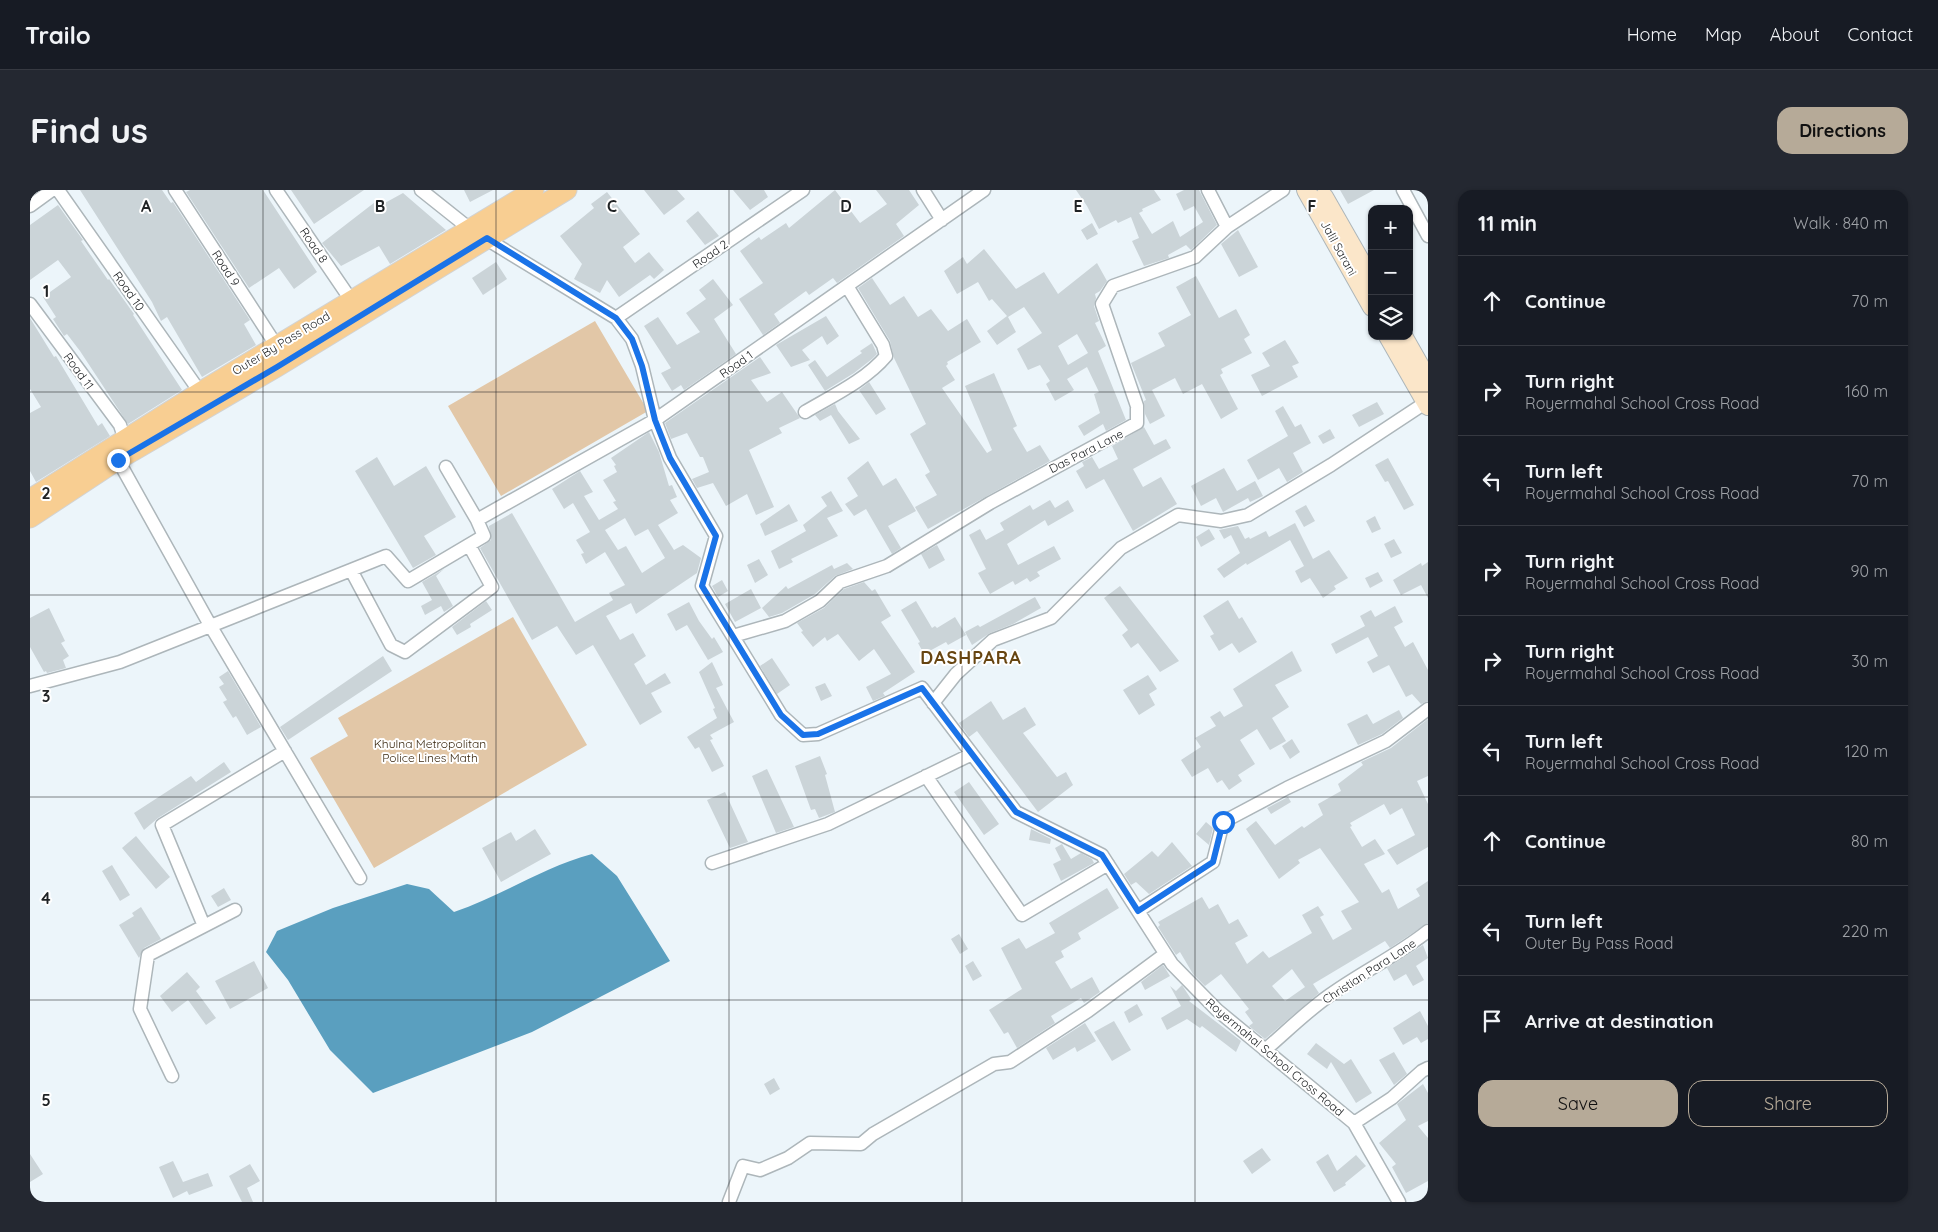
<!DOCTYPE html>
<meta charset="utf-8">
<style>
body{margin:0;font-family:Quicksand,sans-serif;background:#242831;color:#f1f3f6}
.controls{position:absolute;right:15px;top:15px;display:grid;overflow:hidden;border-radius:10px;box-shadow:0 1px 4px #0004}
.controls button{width:45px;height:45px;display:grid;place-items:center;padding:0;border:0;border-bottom:1px solid #363941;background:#171b24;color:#f1f3f6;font:25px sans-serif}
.stop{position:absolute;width:15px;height:15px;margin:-11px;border:4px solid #1a73e8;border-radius:50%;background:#fff}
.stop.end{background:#1a73e8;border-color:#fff;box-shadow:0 1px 5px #0008}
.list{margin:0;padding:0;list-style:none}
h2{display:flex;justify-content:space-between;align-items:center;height:65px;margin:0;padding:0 20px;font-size:21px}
h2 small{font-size:16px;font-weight:400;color:#9ea1a6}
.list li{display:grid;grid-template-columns:32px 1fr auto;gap:15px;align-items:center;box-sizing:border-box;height:90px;padding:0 20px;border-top:1px solid #363941}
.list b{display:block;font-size:19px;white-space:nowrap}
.list p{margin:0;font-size:16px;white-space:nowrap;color:#9ea1a6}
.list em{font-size:16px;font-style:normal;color:#9ea1a6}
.actions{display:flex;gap:10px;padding:15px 20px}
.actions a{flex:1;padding:11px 0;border:1px solid #b6aa98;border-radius:15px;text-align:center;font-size:18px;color:#b6aa98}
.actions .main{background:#b6aa98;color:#111}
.icon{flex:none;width:28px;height:28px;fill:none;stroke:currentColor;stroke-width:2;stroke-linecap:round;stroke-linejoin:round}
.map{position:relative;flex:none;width:1398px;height:1012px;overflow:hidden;border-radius:15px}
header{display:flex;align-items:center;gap:30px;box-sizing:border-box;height:70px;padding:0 25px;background:#171b24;border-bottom:1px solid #363941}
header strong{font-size:24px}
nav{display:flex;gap:28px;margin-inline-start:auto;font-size:18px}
.intro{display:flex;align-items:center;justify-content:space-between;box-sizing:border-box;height:120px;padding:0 30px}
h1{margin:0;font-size:35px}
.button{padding:12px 22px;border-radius:15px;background:#b6aa98;color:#111;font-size:18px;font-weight:700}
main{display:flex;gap:30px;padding:0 30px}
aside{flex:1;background:#171b24;border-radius:15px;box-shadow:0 1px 4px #0004}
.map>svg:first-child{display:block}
</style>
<header>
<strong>Trailo</strong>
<nav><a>Home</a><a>Map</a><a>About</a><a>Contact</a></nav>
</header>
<div class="intro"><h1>Find us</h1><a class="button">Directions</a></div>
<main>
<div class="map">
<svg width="1398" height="1012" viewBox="0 0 1398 1012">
<rect width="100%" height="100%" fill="#ecf5fa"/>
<!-- green -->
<path fill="#e2c7a7" d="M565 131 618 221 471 306 418 216Z
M483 427 557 555 344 678 280 568 318 546 308 528Z"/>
<!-- water -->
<path fill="#5a9fbf" d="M562 664 587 686 640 771 502 842 343 903 300 860 258 790 236 762 247 741 303 718 377 694 399 699 424 722C472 706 513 677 562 664Z"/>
<!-- building -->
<path fill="#cbd4d8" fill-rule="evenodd" d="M50 0H132L141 13 143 12 220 130 214 134 226 155 172 187 137 127 131 131 122 112Z
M160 0H233L287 82 264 99 249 78 219 98 156 2Z
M261 0H334L284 34Z
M434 0H463L440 12Z
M614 0H647L655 9 634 25Z
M703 0H734L738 7 720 20Z
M805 0 830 33 857 14 846 0H879L889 15 866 34 874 46 807 93 803 88 779 105 776 101 744 124 750 133 733 145 709 109 733 93 710 61 729 47 731 50 756 33 759 38Z
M1046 0H1124L1131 10 1112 19 1113 21 1109 23 1122 44 1143 31 1150 47 1173 32 1164 16 1154 21 1146 4 1154 0H1169L1187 35 1161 60 1156 55 1138 65 1139 68 1114 76 1102 51 1109 48 1101 27 1088 33 1086 30 1069 39 1057 16Z
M1310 0H1344L1318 14Z
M577 2 610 44 593 57 605 73 619 62 634 80 624 89 620 85 589 107 577 90 570 103 544 89 552 74 530 46 564 18 561 14Z
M373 3 416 40 360 74 349 56 311 76 292 53 349 9 353 14Z
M28 15 53 50 51 51 78 90 79 89 104 124 103 125 152 200 98 234 50 161 37 144 34 146 23 129 26 127 13 107 41 87 28 70 0 90V35Z
M668 21 689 46 675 55 656 31Z
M1062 33 1068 44 1057 50 1051 40Z
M1208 40 1228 77 1209 87 1191 54Z
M954 59 986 99 1014 82 1028 104 1067 73 1077 91 1070 101 1065 104 1066 108 1064 116 1069 131 1065 133 1076 156 1068 161 1096 230 1076 241 1073 234 1054 246 1048 236 1070 223 1064 204 1069 202 1057 177 1037 189 1044 200 1025 211 1016 194 1020 191 1010 175 998 180 987 159 1012 143 994 117 978 127 986 142 967 155 957 141 977 126 962 109 959 111 948 92 927 104 914 81 933 67 937 74ZM1047 144 1058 163 1038 175 1028 156Z
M466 72 477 89 453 105 442 88Z
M1166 86 1189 128 1206 119 1220 145 1214 149 1222 163 1191 179 1193 183 1190 185 1208 219 1191 229 1172 194 1153 204 1145 188 1122 200 1135 226 1120 234 1115 224 1114 211 1116 210 1101 173 1135 156 1128 143 1161 125 1146 97Z
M842 88 860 115 874 106 888 127 901 119 918 141 937 129 951 152 917 172 918 174 916 176 925 190 912 198 957 263 962 260 935 196 964 183 987 236 983 238 997 262 1010 255 1020 271 898 339 885 317 907 305 895 285 900 282 880 244 896 234 864 168 860 151 828 98Z
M683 89 703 115 684 129 706 164 654 200 651 195 642 201 631 183 641 178 614 136 628 127 647 155 670 142 656 123 676 109 669 100Z
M796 126 809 146 797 155 792 146 772 160 780 170 761 177 746 155Z
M0 128 24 167 26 166 68 236 72 233 80 246 6 292 0 281V223L11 217 0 199Z
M1255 150 1269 173 1262 176 1268 187 1232 206 1221 185 1240 176 1232 163Z
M842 153 847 164 842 169 824 183 795 201 778 175 785 170 797 187 832 163 830 161Z
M730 167 741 183 721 190 737 212 752 202 770 228 749 238 752 243 719 260 744 317 726 325 717 304 696 316 683 293 667 298 662 289 679 282 673 267H670L657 243 641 249 635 233Z
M839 192 856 219 846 225 829 200Z
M1347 212 1354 224 1329 237 1322 225Z
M805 214 808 221 830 249 819 254 801 225 790 231 785 225Z
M1253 216 1265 237 1271 234 1281 253 1263 263 1273 282 1257 292 1249 278 1228 290 1217 270 1258 246 1245 221Z
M1114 237 1124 255 1136 249 1141 258 1103 279 1113 297 1131 287 1147 314 1103 341 1074 289 1056 299 1046 281 1054 276 1052 272 1062 267 1069 279 1088 269 1082 256Z
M1300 239 1305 248 1293 254 1288 246Z
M619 242 629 262 639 296 642 295 647 307 640 310 648 323 628 335 644 360 653 355 671 368 667 383 606 424 601 413 576 426 590 450 603 443 616 466 604 474 616 495 635 483 641 493 621 503 632 522 610 535 563 455 546 465 527 436 502 450 450 358 461 350 459 336 482 323 545 432 583 410 579 403 595 395 575 362 556 374 551 364 554 363 546 350 560 342 543 313 534 319 522 299 550 281 563 302 554 306 569 330 588 319 583 312 586 311 573 290 587 282 584 276 586 275 581 268ZM595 328 605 346 618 339 635 368 612 383 596 356 588 360 575 340Z
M347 267 364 296 396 276 426 327 394 346 406 365 383 378 325 281Z
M1358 268 1384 315 1374 320 1358 291 1355 292 1345 275Z
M838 271 853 296 866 288 886 321 858 336 871 358 862 364 836 319 824 326 815 314 828 306 817 288Z
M1194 278 1207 301 1225 291 1233 306 1220 312 1218 308 1193 322 1186 308 1171 316 1161 296Z
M801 301 813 321 797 328 808 346 761 369 763 372 749 379 741 361 776 341 773 335 797 316 791 307Z
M1020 310 1025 318 1038 310 1044 321 1018 336 1015 330 977 354 988 375 1024 356 1031 369 1007 382 1010 386 1000 392 997 388 985 395 983 391 960 404 948 383 956 379 939 345 950 339 956 350 974 340 970 333 1000 315 1003 320Z
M759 314 768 331 735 346 730 334Z
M1276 315 1285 331 1274 337 1265 321Z
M1345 326 1351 339 1342 343 1336 331Z
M1265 333 1283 369 1299 360 1318 388 1304 396 1306 399 1293 408 1280 388 1271 393 1265 381 1274 376 1260 350 1217 375 1216 373 1194 388 1187 379 1210 363 1201 345 1194 349 1189 340 1208 336 1215 349 1219 347 1220 349 1236 341 1239 347Z
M1179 339 1185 349 1171 357 1166 347Z
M1364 349 1372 363 1361 368 1354 354Z
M907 355 915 370 899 379 891 364Z
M729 369 738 385 725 393 717 375Z
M1398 372V408L1391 395 1371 405 1363 390 1391 373 1392 376Z
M817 373 823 379 805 386 785 404 752 423 739 427 732 418 756 396 758 399 802 375 804 379Z
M414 379 406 386 423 416 414 422 411 416 395 425 391 416 402 410 392 392Z
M1348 382 1353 391 1340 398 1335 388Z
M692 390 698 401 688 407 682 396Z
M834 392 842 401 845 399 861 426 851 432 885 482 853 503 855 506 843 511 836 497 861 484 844 459 829 471 808 444 797 451 795 447 783 457 771 442 773 441 767 433 794 418 814 399Z
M1090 396 1149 471 1130 482 1108 453 1101 458 1092 445 1098 440 1074 408Z
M721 399 731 418 705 432 695 414Z
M1005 407 1011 418 983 434 960 443 942 455 935 442 948 435 950 437Z
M1198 410 1209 429 1212 427 1227 452 1209 463 1202 453 1189 461 1180 446 1184 444 1173 426Z
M456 411 462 420 440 434 441 437 427 445 422 437Z
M886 411 902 438 905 436 907 438 925 427 936 445 918 455 916 452 894 464 888 453 890 452 871 420Z
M659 412 669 431 682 449 684 447 693 462 678 470 657 435 646 441 637 424Z
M1365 416 1373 432 1364 437 1375 457 1383 452 1398 480V511L1391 514 1382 504 1376 507 1359 475 1343 483 1337 472 1348 466 1338 447 1306 464 1301 454 1335 436 1330 426 1341 420 1345 427Z
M19 418 35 451 31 453 39 466 33 470 36 478 17 483 16 481 14 482 0 457V428Z
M1262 461 1272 481 1245 495 1259 517 1242 528 1256 551 1240 560 1227 539 1210 550 1225 574 1208 585 1212 591 1199 600 1192 590 1187 593 1178 578 1162 587 1151 570 1171 557 1165 548 1186 536 1180 527 1190 521 1194 527 1213 516 1203 499Z
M353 466 362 481 258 550 250 537Z
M742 468 760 495 747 504 730 476Z
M682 472 693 495 686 498 704 532 680 545 683 549 680 550 694 576 682 582 669 557 665 559 657 547 687 528 683 519 685 518 669 482Z
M198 481 231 537 217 545 206 526 203 528 193 512 197 510 189 497 194 494 189 487Z
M1118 485 1127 499 1119 504 1125 515 1109 525 1093 500Z
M795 493 802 506 791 511 785 497Z
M961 511 973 530 995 517 1006 535 993 543 1027 587 1036 582 1043 595 1008 622 947 541 939 547 929 533Z
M1369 520 1373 528 1352 544 1328 555 1317 534 1337 524 1343 534Z
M1398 529V586L1387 591 1398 614V657L1367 675 1357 660 1385 645 1372 618 1360 625 1354 614 1320 633 1322 636 1320 637 1332 657 1345 649 1355 664 1334 674 1352 703 1359 699 1368 719 1390 706 1386 699 1398 691V733L1360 758 1355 751 1283 794 1289 803 1235 849 1219 836 1223 833 1215 822 1219 819 1191 784 1175 796 1163 784 1150 762 1146 765 1128 737 1130 735 1128 732 1172 707 1179 719 1188 714 1199 734 1208 729 1218 746 1205 753 1217 774 1233 761 1239 768 1282 743 1272 725 1288 716 1294 725 1290 727 1303 750 1322 739 1311 721 1329 712 1290 658 1268 670 1270 673 1249 689 1216 639 1226 631 1245 655 1272 636 1274 638 1293 625 1288 614 1311 601 1308 594 1333 575 1331 572 1361 558ZM1262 779 1275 797 1255 811 1242 796Z
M1262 549 1270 562 1260 569 1252 556Z
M790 566 797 584 795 585 805 622 789 628 785 619 781 620 765 576Z
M194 572 201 582 128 628 114 640 104 623 161 586 166 592Z
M737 579 764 637 746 643 722 586Z
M939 592 969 634 954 645 924 602Z
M695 602 718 652 700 658 677 610Z
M1258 607 1261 612 1241 624 1237 618Z
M1176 632 1183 638 1179 655 1166 644Z
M505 639 521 664 471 692 452 658 481 642 486 651Z
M1001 639 1021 649 1020 654 999 650Z
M106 646 140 687 126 699 92 658Z
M1142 652 1162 676 1119 704 1106 692 1101 695 1094 684 1122 661 1128 667Z
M1032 654 1041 669 1051 663 1062 669 1064 673 1031 691 1023 674 1031 670 1025 658Z
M82 675 100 705 90 711 72 681Z
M194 698 201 710 188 717 181 706Z
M1077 698 1089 718 1048 743 1051 749 1031 761 1034 767 1025 772 1041 799 1062 787 1070 802 1054 813 1051 808 1021 826 1025 833 987 858 978 842 974 844 959 820 992 799 971 758 989 748 996 759 1025 743 1019 733Z
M111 717 131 749 114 758 109 768 89 735 104 726 102 723Z
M929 744 938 759 930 764 921 749Z
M1393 755 1398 768 1386 776 1394 790 1383 796 1376 784 1364 791 1357 778Z
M224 771 238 798 200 819 185 791Z
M943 771 952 786 943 791 935 776Z
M1133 775 1140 786 1115 800 1111 792Z
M157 782 170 797 166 801 186 828 176 835 158 810 142 822 130 806Z
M1152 795 1161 809 1159 811 1211 851 1206 862 1172 836 1170 838 1157 829 1137 840 1131 828 1151 816 1140 796 1146 801Z
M1107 814 1113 825 1099 833 1094 822Z
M1390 821 1398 836V849L1391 853 1387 847 1373 855 1363 838Z
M1084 831 1101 860 1082 871 1064 842Z
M1055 833 1066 851 1047 862 1045 857 1023 870 1016 858Z
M1286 853 1314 874 1321 869 1342 903 1326 913 1301 872 1297 879 1277 864Z
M1364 862 1377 884 1364 895 1349 870Z
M744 888 750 899 740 905 734 894Z
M1393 894 1398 903V931L1388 936 1398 948V991L1376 1003 1362 977 1366 974 1349 953 1376 930 1367 914Z
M1232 958 1241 970 1222 984 1213 971Z
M0 964 13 984 0 992Z
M1298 964 1307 981 1326 965 1336 976 1315 993 1316 995 1304 1002 1286 972Z
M143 971 153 992 178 983 183 996 159 1005 157 1001 143 1008 129 977Z
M220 974 230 991 217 998 223 1012H212L199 986Z"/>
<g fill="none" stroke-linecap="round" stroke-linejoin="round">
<!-- street casing -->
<g stroke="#adb6ba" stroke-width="15">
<path id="street" d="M28 0 170 202
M145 0 246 155
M246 0 321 110
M391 0 440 39 586 128 602 149 612 176 625 230 640 268 686 346 672 396 751 525 773 545 788 544 892 498 986 622 1072 665 1142 774 1187 820 1324 933 1369 1012
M893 0 912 30
M1178 0 1197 37
M1373 0 1398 46
M0 16 22 0
M0 114 90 235 95 250
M586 128 773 0
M775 222C802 206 836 190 856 166L853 155 817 96
M88 270 180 435 330 688
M447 330 625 230 954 0
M321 380 356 366 378 391 454 346 447 330 416 277
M703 446 755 431 790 411 810 392 857 376 960 313 1107 233V216L1072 114 1083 96 1165 67 1197 37 1253 0
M0 496 90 472 321 380 361 455 375 462 462 397 439 355
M903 513 926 484 963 450 1021 428 1091 358 1148 325 1191 331 1218 325 1301 275 1398 211
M896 586 992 725 1078 674
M682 673 798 634 942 564
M1108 721 1183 672 1193 632 1257 598 1356 551 1398 519
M174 736 132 635 255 561
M1235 860C1256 842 1277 821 1300 805 1332 782 1368 765 1398 741
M142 886 110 819 118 765 205 720
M1324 933 1362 908 1392 881 1398 878
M699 1012 713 976 730 980 758 968 780 953 831 954 843 944 964 874 980 872 1058 821 1135 764"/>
</g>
<!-- secondary casing -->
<g stroke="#adb6ba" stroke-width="20">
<path id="secondary" d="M1276 0 1342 117
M1294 7 1342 91
M1358 146 1398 216
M1373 146 1398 190"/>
</g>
<!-- primary casing -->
<g stroke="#d2d3d3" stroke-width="21">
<path id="primary" d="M0 309 170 202 504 0
M0 328 88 270 247 177 537 0"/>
</g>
<!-- street -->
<use href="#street" stroke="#fff" stroke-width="12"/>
<!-- secondary -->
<use href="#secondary" stroke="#fbe6c9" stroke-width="18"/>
<!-- primary -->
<use href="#primary" stroke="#f8ce92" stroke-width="19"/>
</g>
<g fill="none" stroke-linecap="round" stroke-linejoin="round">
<!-- route -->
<path stroke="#1a73e8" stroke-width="6" d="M88 270 247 177 457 48 586 128 602 149 612 176 625 230 640 268 686 346 672 396 751 525 773 545 788 544 892 498 986 622 1072 665 1108 721 1183 672 1193 632"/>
</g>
<!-- grid -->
<path fill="none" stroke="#202325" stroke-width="1" stroke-opacity="0.55" d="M233 0V1012M466 0V1012M699 0V1012M932 0V1012M1165 0V1012M0 202H1398M0 405H1398M0 607H1398M0 810H1398"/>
<g text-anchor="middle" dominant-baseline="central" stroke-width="4" stroke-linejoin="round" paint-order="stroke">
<!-- street labels -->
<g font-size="12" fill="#202325" stroke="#fff">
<text transform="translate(284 55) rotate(56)">Road 8</text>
<text transform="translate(1309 58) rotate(61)">Jalil Sarani</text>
<text transform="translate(680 64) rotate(-35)">Road 2</text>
<text transform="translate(196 78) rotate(57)">Road 9</text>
<text transform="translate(99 101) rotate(55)">Road 10</text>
<text transform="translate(251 153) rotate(-31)">Outer By Pass Road</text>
<text transform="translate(706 174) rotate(-35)">Road 1</text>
<text transform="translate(49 181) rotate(54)">Road 11</text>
<text transform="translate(1056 261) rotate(-27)">Das Para Lane</text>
<text transform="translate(1339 781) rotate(-33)">Christian Para Lane</text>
<text transform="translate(1245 867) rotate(40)">Royermahal School Cross Road</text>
</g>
<!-- park labels -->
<g font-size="12" fill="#3a2810" stroke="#fff">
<text x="400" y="553">Khulna Metropolitan<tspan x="400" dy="14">Police Lines Math</tspan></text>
</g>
<!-- district labels -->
<g font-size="18" font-weight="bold" letter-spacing="1" fill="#674511" stroke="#fff">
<text x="941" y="467">DASHPARA</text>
</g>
</g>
<g font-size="16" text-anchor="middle" font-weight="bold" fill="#202325" stroke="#fff" stroke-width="4" stroke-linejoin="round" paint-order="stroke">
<text x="116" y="22">A</text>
<text x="350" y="22">B</text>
<text x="582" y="22">C</text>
<text x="816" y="22">D</text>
<text x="1048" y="22">E</text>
<text x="1282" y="22">F</text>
<text x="16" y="107">1</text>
<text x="16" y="309">2</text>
<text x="16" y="512">3</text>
<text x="16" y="714">4</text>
<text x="16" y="916">5</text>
</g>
</svg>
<div class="controls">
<button>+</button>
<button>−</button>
<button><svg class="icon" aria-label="layers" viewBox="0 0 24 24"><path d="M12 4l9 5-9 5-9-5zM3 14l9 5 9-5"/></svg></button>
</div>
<div class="stop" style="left:1193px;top:632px"></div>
<div class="stop end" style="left:88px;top:270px"></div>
</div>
<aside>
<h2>11 min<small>Walk · 840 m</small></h2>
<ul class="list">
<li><svg class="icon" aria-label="ahead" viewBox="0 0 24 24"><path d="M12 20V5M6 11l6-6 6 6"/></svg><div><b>Continue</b></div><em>70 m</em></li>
<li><svg class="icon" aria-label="right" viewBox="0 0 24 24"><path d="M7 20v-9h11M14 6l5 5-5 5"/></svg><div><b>Turn right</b><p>Royermahal School Cross Road</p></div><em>160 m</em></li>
<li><svg class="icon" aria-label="left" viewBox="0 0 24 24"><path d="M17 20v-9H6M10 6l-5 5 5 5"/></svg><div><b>Turn left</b><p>Royermahal School Cross Road</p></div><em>70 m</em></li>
<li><svg class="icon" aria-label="right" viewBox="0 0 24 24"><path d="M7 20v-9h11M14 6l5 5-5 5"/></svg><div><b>Turn right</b><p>Royermahal School Cross Road</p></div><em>90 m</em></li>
<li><svg class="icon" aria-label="right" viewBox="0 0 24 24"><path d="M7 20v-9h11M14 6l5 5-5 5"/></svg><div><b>Turn right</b><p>Royermahal School Cross Road</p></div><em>30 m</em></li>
<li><svg class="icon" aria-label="left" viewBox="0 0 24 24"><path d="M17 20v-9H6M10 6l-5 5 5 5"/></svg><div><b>Turn left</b><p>Royermahal School Cross Road</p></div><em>120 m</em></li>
<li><svg class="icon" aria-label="ahead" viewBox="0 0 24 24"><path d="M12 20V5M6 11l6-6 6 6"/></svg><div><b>Continue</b></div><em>80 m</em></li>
<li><svg class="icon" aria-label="left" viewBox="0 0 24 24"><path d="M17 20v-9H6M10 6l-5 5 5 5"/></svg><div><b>Turn left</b><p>Outer By Pass Road</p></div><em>220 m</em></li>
<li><svg class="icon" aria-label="arrive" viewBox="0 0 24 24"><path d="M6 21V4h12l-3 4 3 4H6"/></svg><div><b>Arrive at destination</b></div></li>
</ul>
<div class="actions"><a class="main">Save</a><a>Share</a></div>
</aside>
</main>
